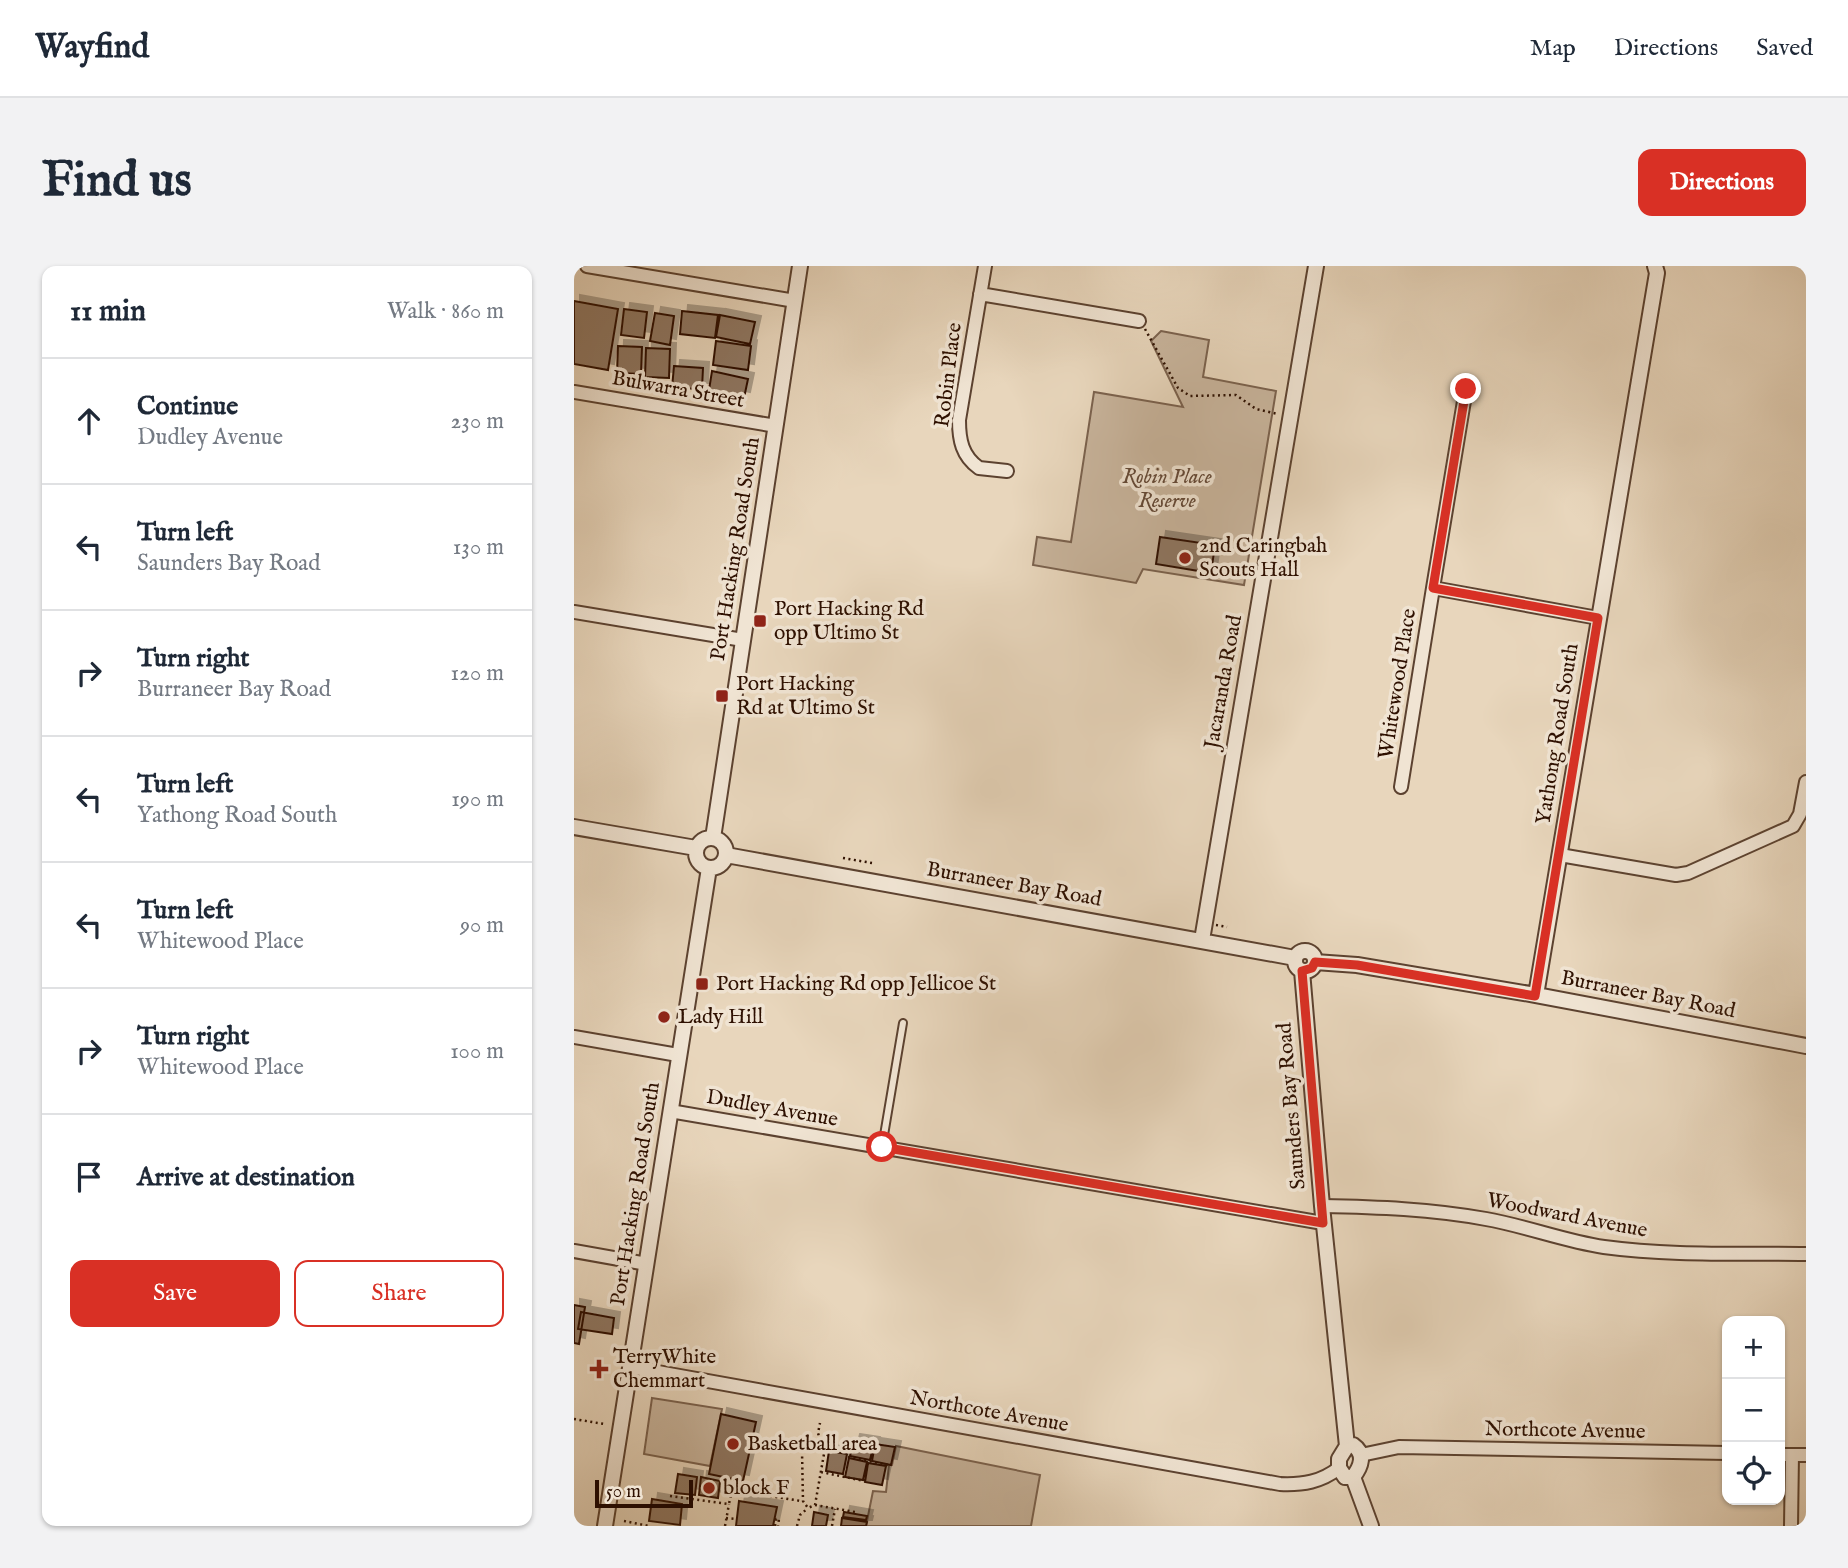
<!DOCTYPE html>
<meta charset="utf-8">
<style>
body{margin:0;font-family:"IM FELL English",serif;background:#f2f2f3;color:#1f2937}
.controls{position:absolute;right:21px;bottom:21px;display:grid;overflow:hidden;border-radius:14px;box-shadow:0 2px 5px #0004}
.controls button{width:63px;height:63px;display:grid;place-items:center;padding:0;border:0;border-bottom:2px solid #e0e1e3;background:#fff;color:#1f2937;font:35px sans-serif}
.scale{position:absolute;left:21px;bottom:18px;width:98px;box-sizing:border-box;padding-left:7px;border:4px solid #2e1001;border-top:0;font-size:19px;line-height:24px;white-space:nowrap;color:#2e1001;-webkit-text-stroke:5px #f0e4d3;paint-order:stroke}
.stop{position:absolute;width:21px;height:21px;margin:-16px;border:5px solid #d93025;border-radius:50%;background:#fff}
.stop.end{background:#d93025;border-color:#fff;box-shadow:0 2px 7px #0008}
.list{margin:0;padding:0;list-style:none}
h2{display:flex;justify-content:space-between;align-items:center;height:91px;margin:0;padding:0 28px;font-size:30px}
h2 small{font-size:23px;font-weight:400;color:#747a83}
.list li{display:grid;grid-template-columns:46px 1fr auto;gap:21px;align-items:center;box-sizing:border-box;height:126px;padding:0 28px;border-top:2px solid #e0e1e3}
.list b{display:block;font-size:26px;white-space:nowrap}
.list p{margin:0;font-size:23px;white-space:nowrap;color:#747a83}
.list em{font-size:23px;font-style:normal;color:#747a83}
.actions{display:flex;gap:14px;padding:21px 28px}
.actions a{flex:1;padding:16px 0;border:2px solid #d93025;border-radius:14px;text-align:center;font-size:24px;color:#d93025}
.actions .main{background:#d93025;color:#fff}
.icon{flex:none;width:38px;height:38px;fill:none;stroke:currentColor;stroke-width:2;stroke-linecap:round;stroke-linejoin:round}
.map{position:relative;flex:none;width:1232px;height:1260px;overflow:hidden;border-radius:14px}
header{display:flex;align-items:center;gap:42px;box-sizing:border-box;height:98px;padding:0 35px;background:#fff;border-bottom:2px solid #e0e1e3}
header strong{font-size:33px}
nav{display:flex;gap:38px;margin-inline-start:auto;font-size:24px}
.intro{display:flex;align-items:center;justify-content:space-between;box-sizing:border-box;height:168px;padding:0 42px}
h1{margin:0;font-size:49px}
.button{padding:18px 32px;border-radius:14px;background:#d93025;color:#fff;font-size:24px;font-weight:700}
main{display:flex;gap:42px;padding:0 42px}
aside{flex:1;background:#fff;border-radius:14px;box-shadow:0 2px 5px #0004}
.map>svg:first-child{display:block}
</style>
<header>
<strong>Wayfind</strong>
<nav><a>Map</a><a>Directions</a><a>Saved</a></nav>
</header>
<div class="intro"><h1>Find us</h1><a class="button">Directions</a></div>
<main>
<aside>
<h2>11 min<small>Walk · 860 m</small></h2>
<ul class="list">
<li><svg class="icon" aria-label="ahead" viewBox="0 0 24 24"><path d="M12 20V5M6 11l6-6 6 6"/></svg><div><b>Continue</b><p>Dudley Avenue</p></div><em>230 m</em></li>
<li><svg class="icon" aria-label="left" viewBox="0 0 24 24"><path d="M17 20v-9H6M10 6l-5 5 5 5"/></svg><div><b>Turn left</b><p>Saunders Bay Road</p></div><em>130 m</em></li>
<li><svg class="icon" aria-label="right" viewBox="0 0 24 24"><path d="M7 20v-9h11M14 6l5 5-5 5"/></svg><div><b>Turn right</b><p>Burraneer Bay Road</p></div><em>120 m</em></li>
<li><svg class="icon" aria-label="left" viewBox="0 0 24 24"><path d="M17 20v-9H6M10 6l-5 5 5 5"/></svg><div><b>Turn left</b><p>Yathong Road South</p></div><em>190 m</em></li>
<li><svg class="icon" aria-label="left" viewBox="0 0 24 24"><path d="M17 20v-9H6M10 6l-5 5 5 5"/></svg><div><b>Turn left</b><p>Whitewood Place</p></div><em>90 m</em></li>
<li><svg class="icon" aria-label="right" viewBox="0 0 24 24"><path d="M7 20v-9h11M14 6l5 5-5 5"/></svg><div><b>Turn right</b><p>Whitewood Place</p></div><em>100 m</em></li>
<li><svg class="icon" aria-label="arrive" viewBox="0 0 24 24"><path d="M6 21V4h12l-3 4 3 4H6"/></svg><div><b>Arrive at destination</b></div></li>
</ul>
<div class="actions"><a class="main">Save</a><a>Share</a></div>
</aside>
<div class="map">
<svg width="1232" height="1260" viewBox="0 0 1232 1260">
<defs>
<filter id="shadow"><feDropShadow dx="6" dy="-6" stdDeviation="0" flood-color="#0004"/></filter>
</defs>
<rect width="100%" height="100%" fill="#e8d6bc"/>
<filter id="stains"><feTurbulence type="fractalNoise" baseFrequency=".00286" numOctaves="4"/><feColorMatrix values="0 0 0 0 .2 0 0 0 0 .09 0 0 0 0 .02 0 0 0 .5 -.17"/></filter>
<radialGradient id="worn" r=".72"><stop offset=".6" stop-color="#630" stop-opacity="0"/><stop offset="1" stop-color="#630" stop-opacity=".3"/></radialGradient>
<!-- green -->
<path fill="#c8b49c" stroke="#7b624e" stroke-width="2" d="M587 65 635 74 629 111 702 125 670 319 569 303 562 317 459 299 463 271 497 276 520 126 609 141 577 75Z
M78 1132 148 1143 136 1200 70 1188Z
M322 1180 466 1209 457 1260H292L299 1225 312 1226 315 1199H318Z"/>
<!-- building -->
<path fill="#8f7762" stroke="#2e1001" stroke-width="2" filter="url(#shadow)" d="M0 35 44 43 34 104 0 98Z
M50 43 73 46 70 72 47 69Z
M108 45 144 49 141 72 106 68Z
M81 47 100 50 96 79 76 75Z
M146 49 181 56 176 78 142 71Z
M142 75 177 80 174 104 139 99Z
M44 80 68 81 67 108 43 107Z
M72 82 96 83 95 112 71 111Z
M100 100 129 102 128 123 98 122Z
M138 105 174 113 170 132 135 124Z
M586 271 641 279 637 307 582 298Z
M0 1039 11 1041 5 1078 0 1077Z
M7 1046 40 1052 38 1068 4 1063Z
M147 1148 182 1156 169 1215 135 1208Z
M280 1174 300 1177 296 1194 276 1190Z
M301 1178 321 1181 317 1199 298 1195Z
M255 1185 273 1188 269 1208 252 1205Z
M275 1192 293 1196 289 1214 271 1211Z
M294 1197 312 1200 308 1219 291 1216Z
M104 1208 123 1211 121 1229 101 1227Z
M127 1211 146 1215 144 1232 125 1229Z
M78 1233 108 1238 106 1259 75 1255Z
M165 1235 203 1241 199 1260H162Z
M240 1246 254 1249 252 1260H238Z
M270 1246 293 1250 292 1254 269 1251Z
M268 1252 293 1256 292 1260H267Z"/>
<g fill="none" stroke-linecap="round" stroke-linejoin="round">
<!-- service casing -->
<g stroke="#5c4230" stroke-width="10">
<path id="service" d="M308 881 329 757"/>
</g>
<!-- minor casing -->
<g stroke="#5c4230" stroke-width="16">
<path id="minor" d="M13 0 221 35
M411 0 385 154C385 174 388 190 405 202L433 205
M406 28 565 55
M892 123 859 322 1024 352
M0 126 202 160
M0 346 169 374
M827 521 859 322
M986 589 1102 609 1114 607 1219 560 1226 548 1232 516
M0 771 104 789
M96 845 749 957
M748 940C803 941 857 943 912 953 952 960 990 975 1030 981 1097 990 1165 987 1232 988
M0 985 73 998
M56 1101 706 1218C729 1219 747 1216 765 1202
M787 1189 825 1181 1153 1187
M1206 1189H1232
M1217 1260 1218 1189"/>
</g>
<!-- tertiary casing -->
<g stroke="#5c4230" stroke-width="18">
<path id="tertiary" d="M0 561 122 582
M122 587a15 15 0 1 1 30 0a15 15 0 1 1-30 0Z
M139 572 226 0
M152 589 721 692
M628 674 742 0
M721 695a10 10 0 1 1 20 0a10 10 0 1 1-20 0Z
M741 696 783 699 962 729 1232 780
M728 705 748 940 773 1180
M962 729 1083 7 1081 0
M779 1179C792 1188 787 1201 779 1211H771L765 1202V1193L773 1180Z
M779 1211 797 1260
M31 1260 135 602"/>
</g>
<!-- path -->
<path stroke="#2e1001" stroke-width="2.5" stroke-dasharray="2 3.5" stroke-linecap="butt" d="M571 63 604 122 616 130 662 129 682 143 704 148
M269 592 298 597
M642 659 653 661
M0 1153 30 1158
M228 1185 229 1235 234 1242 241 1239 250 1188 244 1167 246 1157
M274 1191 294 1195
M247 1206 290 1215 294 1195 314 1199
M158 1224 227 1235
M96 1230 155 1238 160 1213
M241 1239 281 1246
M152 1252 163 1253
M50 1255 75 1260
M151 1260 155 1238
M201 1260 202 1253H205L204 1260
M223 1260 226 1249 234 1242
M258 1260 261 1243"/>
<!-- service -->
<use href="#service" stroke="#f0e4d3" stroke-width="6"/>
<!-- minor -->
<use href="#minor" stroke="#f0e4d3" stroke-width="12"/>
<!-- tertiary -->
<use href="#tertiary" stroke="#f0e4d3" stroke-width="14"/>
</g>
<g fill="none" stroke-linecap="round" stroke-linejoin="round">
<!-- route -->
<path stroke="#d93025" stroke-width="9" d="M308 881 749 957 728 705 738 702 741 696 783 699 961 730 1024 352 859 322 892 123"/>
</g>
<!-- markers -->
<g fill="#8f2418" stroke="#f0e4d3" stroke-width="2.5">
<circle cx="611" cy="292" r="7"/>
<rect x="179" y="348" width="14" height="14" rx="3.5"/>
<rect x="141" y="423" width="14" height="14" rx="3.5"/>
<rect x="121" y="711" width="14" height="14" rx="3.5"/>
<circle cx="90" cy="751" r="7"/>
<path d="M21.5 1092.5h7v7h7v7h-7v7h-7v-7h-7v-7h7z"/>
<circle cx="159" cy="1178" r="7"/>
<circle cx="135" cy="1222" r="7"/>
</g>
<g text-anchor="middle" dominant-baseline="central" stroke-width="7" stroke-linejoin="round" paint-order="stroke">
<!-- street labels -->
<g font-size="21" fill="#2e1001" stroke="#f0e4d3">
<text transform="translate(375 109) rotate(-83)">Robin Place</text>
<text transform="translate(104 124) rotate(10)">Bulwarra Street</text>
<text transform="translate(162 283) rotate(-81)">Port Hacking Road South</text>
<text transform="translate(650 416) rotate(-80)">Jacaranda Road</text>
<text transform="translate(824 418) rotate(-81)">Whitewood Place</text>
<text transform="translate(984 468) rotate(-81)">Yathong Road South</text>
<text transform="translate(440 619) rotate(10)">Burraneer Bay Road</text>
<text transform="translate(1074 729) rotate(11)">Burraneer Bay Road</text>
<text transform="translate(718 840) rotate(-95)">Saunders Bay Road</text>
<text transform="translate(198 843) rotate(10)">Dudley Avenue</text>
<text transform="translate(62 928) rotate(-81)">Port Hacking Road South</text>
<text transform="translate(993 950) rotate(11)">Woodward Avenue</text>
<text transform="translate(415 1146) rotate(10)">Northcote Avenue</text>
<text transform="translate(991 1165) rotate(1)">Northcote Avenue</text>
</g>
<!-- park labels -->
<g font-size="21" font-style="italic" fill="#644937" stroke="#f0e4d3">
<text x="593" y="211">Robin Place<tspan x="593" dy="24">Reserve</tspan></text>
</g>
<!-- poi labels -->
<g font-size="21" fill="#2e1001" stroke="#f0e4d3" text-anchor="start">
<text x="625" y="280">2nd Caringbah<tspan x="625" dy="24">Scouts Hall</tspan></text>
<text x="200" y="343">Port Hacking Rd<tspan x="200" dy="24">opp Ultimo St</tspan></text>
<text x="162" y="418">Port Hacking<tspan x="162" dy="24">Rd at Ultimo St</tspan></text>
<text x="142" y="718">Port Hacking Rd opp Jellicoe St</text>
<text x="104" y="751">Lady Hill</text>
<text x="39" y="1091">TerryWhite<tspan x="39" dy="24">Chemmart</tspan></text>
<text x="173" y="1178">Basketball area</text>
<text x="149" y="1222">block F</text>
</g>
</g>
<rect width="100%" height="100%" filter="url(#stains)"/>
<rect width="100%" height="100%" fill="url(#worn)"/>
</svg>
<div class="controls">
<button>+</button>
<button>−</button>
<button><svg class="icon" aria-label="locate" viewBox="0 0 24 24"><circle cx="12" cy="12" r="6"/><path d="M12 2v4M12 18v4M2 12h4M18 12h4"/></svg></button>
</div>
<div class="scale">50 m</div>
<div class="stop" style="left:308px;top:881px"></div>
<div class="stop end" style="left:892px;top:123px"></div>
</div>
</main>
